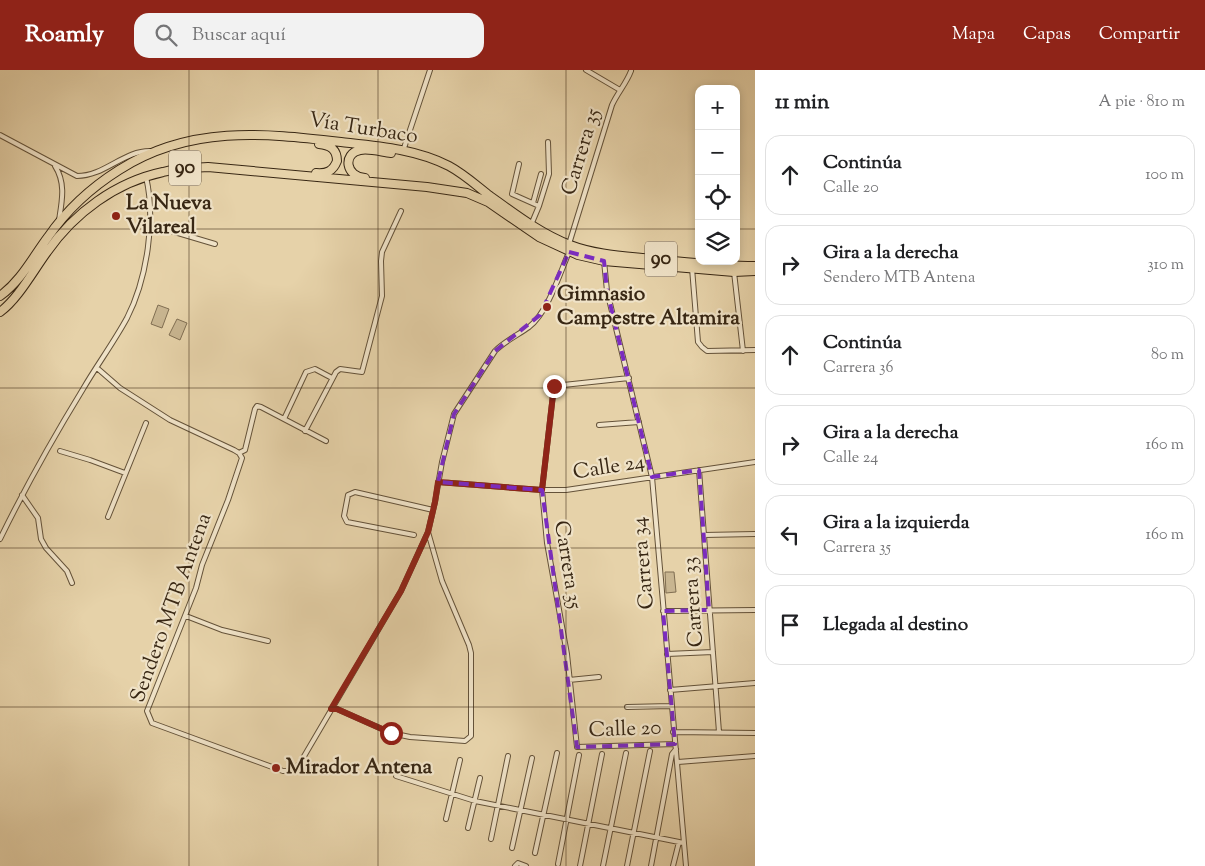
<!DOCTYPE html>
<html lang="es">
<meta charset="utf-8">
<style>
body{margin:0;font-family:"Sorts Mill Goudy",serif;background:#f2f2f2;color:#202124}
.controls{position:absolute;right:15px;top:15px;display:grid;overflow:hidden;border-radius:10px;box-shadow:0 2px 8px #0003}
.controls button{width:45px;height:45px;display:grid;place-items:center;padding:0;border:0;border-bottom:1px solid #e0e0e0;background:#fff;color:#202124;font:25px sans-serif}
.stop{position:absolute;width:15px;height:15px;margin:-11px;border:4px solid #8f2418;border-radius:50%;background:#fff}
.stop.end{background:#8f2418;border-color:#fff;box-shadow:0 1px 5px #0008}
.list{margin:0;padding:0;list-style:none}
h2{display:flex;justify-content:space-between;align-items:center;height:65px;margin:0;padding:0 20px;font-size:21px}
h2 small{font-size:16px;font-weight:400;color:#757577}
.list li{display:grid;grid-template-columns:32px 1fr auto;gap:15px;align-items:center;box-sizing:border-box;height:80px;margin:0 10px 10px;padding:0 10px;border:1px solid #e0e0e0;border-radius:15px}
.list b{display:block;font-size:19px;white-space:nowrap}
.list p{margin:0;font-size:16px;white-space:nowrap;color:#757577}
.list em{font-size:16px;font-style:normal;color:#757577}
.icon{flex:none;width:28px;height:28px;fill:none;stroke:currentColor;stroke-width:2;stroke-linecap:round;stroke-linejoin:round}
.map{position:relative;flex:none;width:755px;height:796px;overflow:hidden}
header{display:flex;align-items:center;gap:30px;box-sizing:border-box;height:70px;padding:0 25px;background:#8f2418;color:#fff}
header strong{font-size:24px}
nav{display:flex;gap:28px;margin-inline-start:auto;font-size:18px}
.search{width:350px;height:45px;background:#f2f2f2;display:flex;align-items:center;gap:12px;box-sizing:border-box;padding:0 18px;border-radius:15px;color:#757577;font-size:19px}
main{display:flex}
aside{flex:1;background:#fff}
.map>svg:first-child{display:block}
</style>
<header>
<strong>Roamly</strong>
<div class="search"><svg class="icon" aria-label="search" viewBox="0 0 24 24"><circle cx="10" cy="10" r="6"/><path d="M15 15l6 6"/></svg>Buscar aquí</div>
<nav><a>Mapa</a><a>Capas</a><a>Compartir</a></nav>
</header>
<main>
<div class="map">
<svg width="755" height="796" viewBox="0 0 755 796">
<rect width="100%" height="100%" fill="#e6d2a9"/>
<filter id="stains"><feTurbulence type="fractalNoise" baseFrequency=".004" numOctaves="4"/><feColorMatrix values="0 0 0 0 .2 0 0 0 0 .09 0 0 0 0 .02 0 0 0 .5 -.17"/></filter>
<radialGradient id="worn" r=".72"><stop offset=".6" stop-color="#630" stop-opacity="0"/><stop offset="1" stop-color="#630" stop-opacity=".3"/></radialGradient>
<!-- green -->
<path fill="#c8b590" stroke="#806e52" d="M158 235 169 239 162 258 151 254Z
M177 249 187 253 180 270 169 265Z
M665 502H674L676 522 666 523Z"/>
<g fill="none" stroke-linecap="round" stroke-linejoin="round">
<!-- street casing -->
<g stroke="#645239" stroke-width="6">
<path id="street" d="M586 0 620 20
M0 65 77 106C105 106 124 80 151 81
M403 81 430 0
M519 94 512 124 539 136
M55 96C66 113 62 131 59 150
M533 133 541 104
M151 155 215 174
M531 155 539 136 549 104 548 72
M569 174 612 35C618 22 626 14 631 1
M604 191 607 221 652 407 686 796
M692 198 698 272 702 277 707 281 755 280
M734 202 743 281
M97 298 120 318 170 350 234 380 239 383 242 388 228 430 202 495 196 518 147 641 152 653 283 701C295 701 298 697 303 688L401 521 428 462 435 432 442 392 454 344 495 281C505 271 518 265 529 257 548 242 560 203 569 182
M629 308 554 316 542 420 547 473 567 584 577 677 675 674
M284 349 306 302 315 299 332 308
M599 355 639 352
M305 361 336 302 340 299 362 302 382 226 381 191 382 182 401 141
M60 381 90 390 125 403
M239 383 245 380 255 339 257 336 261 337 326 371
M699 400 719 662
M438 412 542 420H566L755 392
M22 425 38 448 41 469 46 478 67 501 72 513
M108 447 146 353
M414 465 347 452 344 446 348 425 355 422 433 440
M704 465 755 464
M0 469C25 418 53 368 83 319 97 295 114 272 127 248 147 209 156 149 146 107
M663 541 755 540
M186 546 222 560 268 571
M667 584 713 582
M569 610 599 607
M670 620 755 613
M627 637 671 636
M331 639H337L391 663 410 667 465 671 471 666V583L469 575 442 511 428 462
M673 662 755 663
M678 692 755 686
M396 706 475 731 684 773
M446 749 460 690
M468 758 480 708
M491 769 508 686
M512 778 532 688
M535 783 557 683
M558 794 579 685
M515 796 518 793 526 796
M580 796 602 684
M603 796 626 683
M627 796 650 681
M651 796 672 684 676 679
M673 796 679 772"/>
</g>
<!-- highway casing -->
<g stroke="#382714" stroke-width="10">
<path id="highway" d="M316 103C327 104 333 101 337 91 337 79 330 75 319 74
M365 108C346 107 342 84 360 80 369 78 382 82 391 83
M0 226C21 211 33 187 48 167 66 141 92 117 119 100 189 55 263 63 341 72 377 76 416 79 449 96 464 104 477 116 490 126 515 144 541 164 570 175 596 185 625 186 653 189 687 192 721 196 755 196
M0 242C18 229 33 201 47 182 74 143 116 112 163 102 178 98 193 98 208 97L427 117 467 123 488 132 539 167 578 185 604 191 734 202 755 201"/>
</g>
<!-- street -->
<use href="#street" stroke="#efe2c7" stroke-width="4"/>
<!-- highway -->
<use href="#highway" stroke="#e6d2a9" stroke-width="8"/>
</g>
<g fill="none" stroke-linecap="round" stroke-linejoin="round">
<!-- route -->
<path stroke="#8f2418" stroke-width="6" d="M391 663 337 639H331L401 521 428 462 435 432 438 412 542 420 554 316"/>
</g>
<!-- marked area -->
<path fill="none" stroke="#7b2cbf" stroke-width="4" stroke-dasharray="10 6" stroke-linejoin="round" d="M569 182 604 191 607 221 652 407 699 400 709 540 663 541 675 674 577 677 542 420 438 412 454 344 495 281 540 245Z"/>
<!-- grid -->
<path fill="none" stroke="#382714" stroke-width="1" stroke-opacity="0.55" d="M189 0V796M378 0V796M566 0V796M0 159H699M736 159H755M0 318H755M0 478H755M0 637H755"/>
<!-- markers -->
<g fill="#8f2418" stroke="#efe2c7" stroke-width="2">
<circle cx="116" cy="146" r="5"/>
<circle cx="547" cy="237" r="5"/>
<circle cx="276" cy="698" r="5"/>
</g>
<g text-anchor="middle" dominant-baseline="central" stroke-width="4.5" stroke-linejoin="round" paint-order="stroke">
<!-- shield labels -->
<g fill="#efe2c7" stroke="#6f5f4a" stroke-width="1">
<rect x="169" y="80.5" width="32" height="35" rx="4"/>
<rect x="645" y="171.5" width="32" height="35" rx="4"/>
</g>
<g font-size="20" font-weight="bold" fill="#382714">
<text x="185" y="98">90</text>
<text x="661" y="189">90</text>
</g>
<!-- street labels -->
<g font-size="21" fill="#382714" stroke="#efe2c7">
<text transform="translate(363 59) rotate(9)">Vía Turbaco</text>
<text transform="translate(582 82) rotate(-73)">Carrera 35</text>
<text transform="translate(609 398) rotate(-9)">Calle 24</text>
<text transform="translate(644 493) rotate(-95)">Carrera 34</text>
<text transform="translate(567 495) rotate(81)">Carrera 35</text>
<text transform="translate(694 532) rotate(-94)">Carrera 33</text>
<text transform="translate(172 538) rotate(-70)">Sendero MTB Antena</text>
<text transform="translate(625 660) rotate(-2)">Calle 20</text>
</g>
<!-- poi labels -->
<g font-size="21" font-weight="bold" fill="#382714" stroke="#efe2c7" text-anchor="start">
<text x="126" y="134">La Nueva<tspan x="126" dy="24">Vilareal</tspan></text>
<text x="557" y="225">Gimnasio<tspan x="557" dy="24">Campestre Altamira</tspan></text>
<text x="286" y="698">Mirador Antena</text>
</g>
</g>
<rect width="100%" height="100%" filter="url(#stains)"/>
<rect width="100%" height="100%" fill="url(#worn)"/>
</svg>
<div class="controls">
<button>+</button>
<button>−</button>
<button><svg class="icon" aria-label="locate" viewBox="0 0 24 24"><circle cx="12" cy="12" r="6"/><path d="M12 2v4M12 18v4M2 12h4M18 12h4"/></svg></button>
<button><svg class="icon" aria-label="layers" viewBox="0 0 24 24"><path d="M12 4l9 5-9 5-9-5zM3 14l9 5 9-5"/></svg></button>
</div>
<div class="stop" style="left:391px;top:663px"></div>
<div class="stop end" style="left:554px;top:316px"></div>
</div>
<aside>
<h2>11 min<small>A pie · 810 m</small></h2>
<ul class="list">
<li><svg class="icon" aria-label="ahead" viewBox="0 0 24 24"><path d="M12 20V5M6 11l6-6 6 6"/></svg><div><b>Continúa</b><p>Calle 20</p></div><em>100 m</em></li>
<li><svg class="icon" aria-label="right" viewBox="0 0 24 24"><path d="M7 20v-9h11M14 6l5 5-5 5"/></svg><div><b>Gira a la derecha</b><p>Sendero MTB Antena</p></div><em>310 m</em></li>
<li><svg class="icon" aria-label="ahead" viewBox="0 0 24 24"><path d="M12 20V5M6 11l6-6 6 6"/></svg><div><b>Continúa</b><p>Carrera 36</p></div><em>80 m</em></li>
<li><svg class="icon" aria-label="right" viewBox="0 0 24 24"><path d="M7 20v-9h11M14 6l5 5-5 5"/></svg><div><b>Gira a la derecha</b><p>Calle 24</p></div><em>160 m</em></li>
<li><svg class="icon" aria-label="left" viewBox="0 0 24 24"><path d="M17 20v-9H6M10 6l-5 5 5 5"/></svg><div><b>Gira a la izquierda</b><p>Carrera 35</p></div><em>160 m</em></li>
<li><svg class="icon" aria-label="arrive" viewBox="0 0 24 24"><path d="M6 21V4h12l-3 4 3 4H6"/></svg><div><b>Llegada al destino</b></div></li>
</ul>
</aside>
</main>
